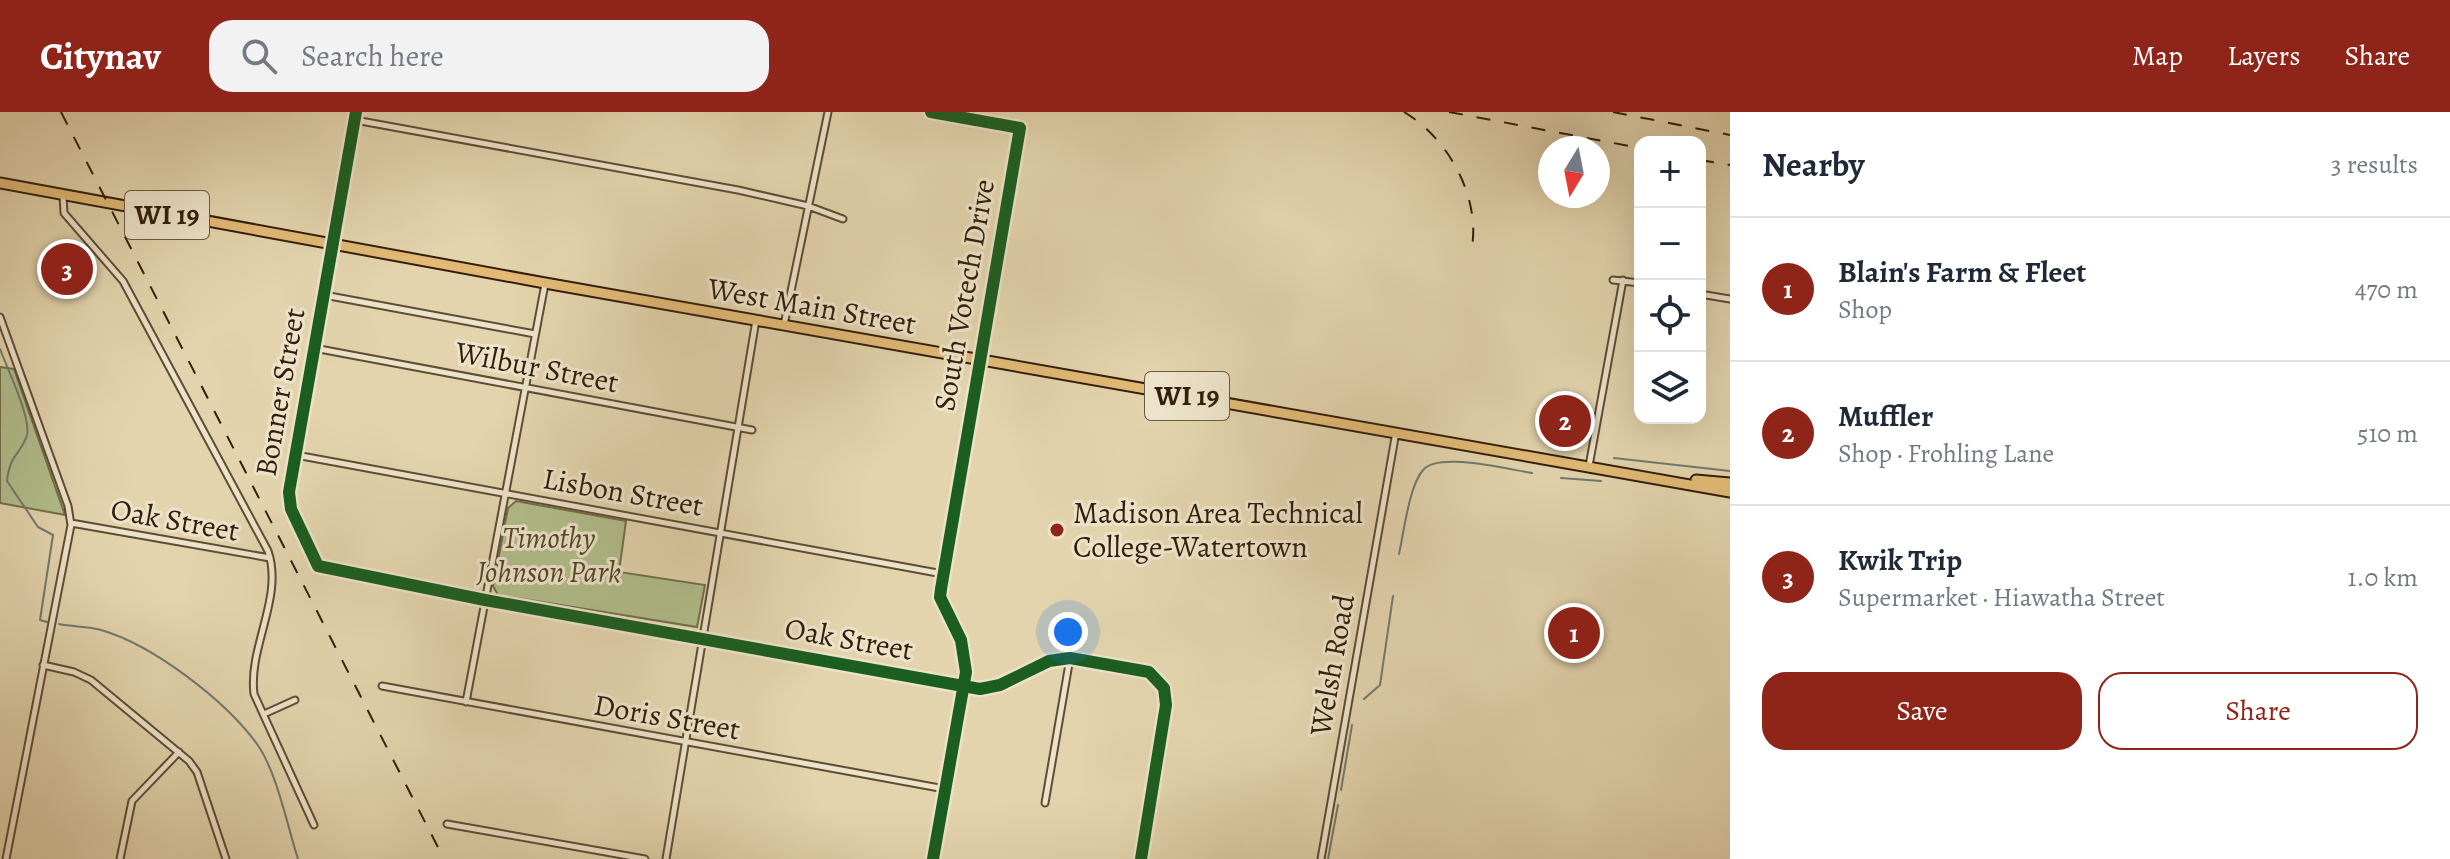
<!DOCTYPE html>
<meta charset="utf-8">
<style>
body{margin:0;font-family:Alegreya,serif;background:#f2f2f3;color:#1f2937}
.controls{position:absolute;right:24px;top:24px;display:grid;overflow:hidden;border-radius:16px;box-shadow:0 8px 32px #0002}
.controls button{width:72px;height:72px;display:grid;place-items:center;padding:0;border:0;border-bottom:2px solid #e0e1e3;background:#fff;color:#1f2937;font:40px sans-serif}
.compass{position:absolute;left:1538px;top:24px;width:72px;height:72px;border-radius:50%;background:#fff;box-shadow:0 8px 32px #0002;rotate:190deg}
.you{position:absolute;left:1068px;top:520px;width:28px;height:28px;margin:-20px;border:6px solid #fff;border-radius:50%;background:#1a73e8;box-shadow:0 0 0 12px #1a73e833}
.badge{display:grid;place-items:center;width:52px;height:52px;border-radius:50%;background:#8f2418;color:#fff;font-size:26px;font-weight:700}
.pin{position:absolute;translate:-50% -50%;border:4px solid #fff;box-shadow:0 2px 8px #0006}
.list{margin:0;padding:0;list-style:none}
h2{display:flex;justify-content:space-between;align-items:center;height:104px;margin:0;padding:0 32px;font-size:34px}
h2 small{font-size:26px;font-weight:400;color:#747a83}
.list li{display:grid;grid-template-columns:52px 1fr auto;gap:24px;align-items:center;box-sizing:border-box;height:144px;padding:0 32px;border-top:2px solid #e0e1e3}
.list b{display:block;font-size:30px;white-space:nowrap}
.list p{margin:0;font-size:26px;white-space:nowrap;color:#747a83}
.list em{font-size:26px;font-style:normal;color:#747a83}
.actions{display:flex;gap:16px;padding:24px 32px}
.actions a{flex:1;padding:18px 0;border:2px solid #8f2418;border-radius:24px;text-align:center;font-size:28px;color:#8f2418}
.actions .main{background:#8f2418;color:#fff}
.icon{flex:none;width:44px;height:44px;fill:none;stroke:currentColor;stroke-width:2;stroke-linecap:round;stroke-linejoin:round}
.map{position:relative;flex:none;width:1730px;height:747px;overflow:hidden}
header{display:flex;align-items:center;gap:48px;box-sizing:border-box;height:112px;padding:0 40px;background:#8f2418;color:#fff}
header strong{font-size:38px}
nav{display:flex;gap:44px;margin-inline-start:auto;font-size:28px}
.search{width:560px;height:72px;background:#f2f2f3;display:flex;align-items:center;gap:20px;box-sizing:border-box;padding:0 28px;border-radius:24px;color:#747a83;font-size:30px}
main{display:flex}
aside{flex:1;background:#fff}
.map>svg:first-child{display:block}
</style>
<header>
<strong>Citynav</strong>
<div class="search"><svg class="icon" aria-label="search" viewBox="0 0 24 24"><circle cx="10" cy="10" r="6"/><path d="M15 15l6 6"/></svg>Search here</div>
<nav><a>Map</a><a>Layers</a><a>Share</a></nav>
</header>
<main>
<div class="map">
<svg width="1730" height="747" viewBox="0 0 1730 747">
<rect width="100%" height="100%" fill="#e3d4ad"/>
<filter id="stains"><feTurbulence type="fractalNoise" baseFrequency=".0025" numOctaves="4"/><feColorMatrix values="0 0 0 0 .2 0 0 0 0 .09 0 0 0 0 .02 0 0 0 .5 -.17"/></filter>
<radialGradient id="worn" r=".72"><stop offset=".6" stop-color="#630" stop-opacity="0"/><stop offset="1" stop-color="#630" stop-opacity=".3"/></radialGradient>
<!-- green -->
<path fill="#b1bd8b" stroke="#726e4b" stroke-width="2" d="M0 255 14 257 65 403 0 391Z
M516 389 626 409 619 460 705 473 697 515 498 483 493 474 508 396Z"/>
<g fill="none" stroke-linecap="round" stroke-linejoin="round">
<!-- stream -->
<path stroke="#6f7a6f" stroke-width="2" d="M0 237C7 256 31 305 27 323 22 341 10 341 7 369L38 415 53 423 40 508 47 510
M1614 346 1730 359
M1561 366 1601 369
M1399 442C1404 420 1409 374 1423 358 1438 339 1511 358 1532 361
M59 512C73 515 88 514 101 518 153 533 225 588 257 632 277 660 287 713 298 747
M1364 587 1380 573 1393 484
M1341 678 1352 613
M1328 747 1338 693"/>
<!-- minor casing -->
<g stroke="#5e4c34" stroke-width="9">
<path id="minor" d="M356 0 289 380 291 397 318 454 485 488 980 577 1000 573 1049 549 1070 546 1149 560 1164 576 1166 593 1141 747
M931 0 1020 16 941 477 940 485 961 528 966 560 933 747
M355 8 738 78 808 94 843 107
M63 84 64 101 123 169 268 439C284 485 248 535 254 582L314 713
M1613 168 1640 171
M1700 182 1730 187
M324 183 535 222
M0 205 68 394 71 413 6 747
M784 213 828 0
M314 236 752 318
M296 343 943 462
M1589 354 1623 168
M71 411 270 446
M43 553 74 560 91 568 189 649 197 660 226 747
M382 574 945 677
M466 590 545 172
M264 602 295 588
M1045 691 1070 546
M447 712 645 747
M120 747 132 689 179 640
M666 747 756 208
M1321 747 1396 320"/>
</g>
<!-- primary casing -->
<g stroke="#321e0b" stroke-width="13">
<path id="primary" d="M0 71 545 171 1730 380
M1696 368 1730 371"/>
</g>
<!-- minor -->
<use href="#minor" stroke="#ede3ca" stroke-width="5"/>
<!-- primary -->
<use href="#primary" stroke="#e2ba76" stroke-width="9"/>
<!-- rail -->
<path stroke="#321e0b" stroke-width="2" stroke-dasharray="14 14" stroke-linecap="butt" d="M61 0 444 747
M1404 0C1448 26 1480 84 1472 135
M1449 0 1640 36
M1613 0 1730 23
M1700 48 1730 53"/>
<!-- cycleway casing -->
<g stroke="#ede3ca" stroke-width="17">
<path id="cycleway" d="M356 0 289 380 291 397 318 454 485 488 980 577 1000 573 1049 549 1070 546 1149 560 1164 576 1166 593 1141 747
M931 0 1020 16 941 477 940 485 961 528 966 560 933 747"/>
</g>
<!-- cycleway -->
<use href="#cycleway" stroke="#1b5e20" stroke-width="12"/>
</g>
<!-- markers -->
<circle fill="#8f2418" stroke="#ede3ca" stroke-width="3" cx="1057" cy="418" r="8"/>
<g text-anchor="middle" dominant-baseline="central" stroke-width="6" stroke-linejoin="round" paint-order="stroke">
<!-- shield labels -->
<g fill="#ede3ca" stroke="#6a5944" stroke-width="2">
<rect x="125" y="79" width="84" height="48" rx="6"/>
<rect x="1145" y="260" width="84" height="48" rx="6"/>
</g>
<g font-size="28" font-weight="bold" fill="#321e0b">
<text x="167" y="103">WI 19</text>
<text x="1187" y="284">WI 19</text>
</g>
<!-- street labels -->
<g font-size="30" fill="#321e0b" stroke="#ede3ca">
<text transform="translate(964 183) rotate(-80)">South Votech Drive</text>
<text transform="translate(812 194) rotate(10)">West Main Street</text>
<text transform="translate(537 255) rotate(11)">Wilbur Street</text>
<text transform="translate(280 280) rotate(-80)">Bonner Street</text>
<text transform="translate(623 380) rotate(10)">Lisbon Street</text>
<text transform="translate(175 408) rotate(10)">Oak Street</text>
<text transform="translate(849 527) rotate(10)">Oak Street</text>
<text transform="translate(1332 553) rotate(-80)">Welsh Road</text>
<text transform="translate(667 605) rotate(10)">Doris Street</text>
</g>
<!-- poi labels -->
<g font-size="30" fill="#321e0b" stroke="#ede3ca" text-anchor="start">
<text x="1073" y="401">Madison Area Technical<tspan x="1073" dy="34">College-Watertown</tspan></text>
</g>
<!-- park labels -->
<g font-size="30" font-style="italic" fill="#52462b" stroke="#ede3ca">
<text x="549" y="426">Timothy<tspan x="549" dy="34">Johnson Park</tspan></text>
</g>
</g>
<rect width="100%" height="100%" filter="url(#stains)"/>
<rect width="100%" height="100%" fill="url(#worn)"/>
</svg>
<div class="controls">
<button>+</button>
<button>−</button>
<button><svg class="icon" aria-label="locate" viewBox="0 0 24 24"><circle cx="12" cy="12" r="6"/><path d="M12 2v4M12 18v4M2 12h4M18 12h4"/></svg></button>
<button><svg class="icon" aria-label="layers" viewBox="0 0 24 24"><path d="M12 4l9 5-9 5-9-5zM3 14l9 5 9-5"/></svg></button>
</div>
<svg class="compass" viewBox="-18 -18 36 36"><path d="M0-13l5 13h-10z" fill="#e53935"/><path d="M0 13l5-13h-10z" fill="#747a83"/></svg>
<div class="you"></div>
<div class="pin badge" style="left:1574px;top:521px">1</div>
<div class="pin badge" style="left:1565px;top:309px">2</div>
<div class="pin badge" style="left:67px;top:157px">3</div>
</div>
<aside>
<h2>Nearby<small>3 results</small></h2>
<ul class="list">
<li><span class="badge">1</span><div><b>Blain's Farm &amp; Fleet</b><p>Shop</p></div><em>470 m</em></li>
<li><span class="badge">2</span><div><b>Muffler</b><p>Shop · Frohling Lane</p></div><em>510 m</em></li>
<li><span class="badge">3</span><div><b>Kwik Trip</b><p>Supermarket · Hiawatha Street</p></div><em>1.0 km</em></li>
</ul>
<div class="actions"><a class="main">Save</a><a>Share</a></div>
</aside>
</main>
